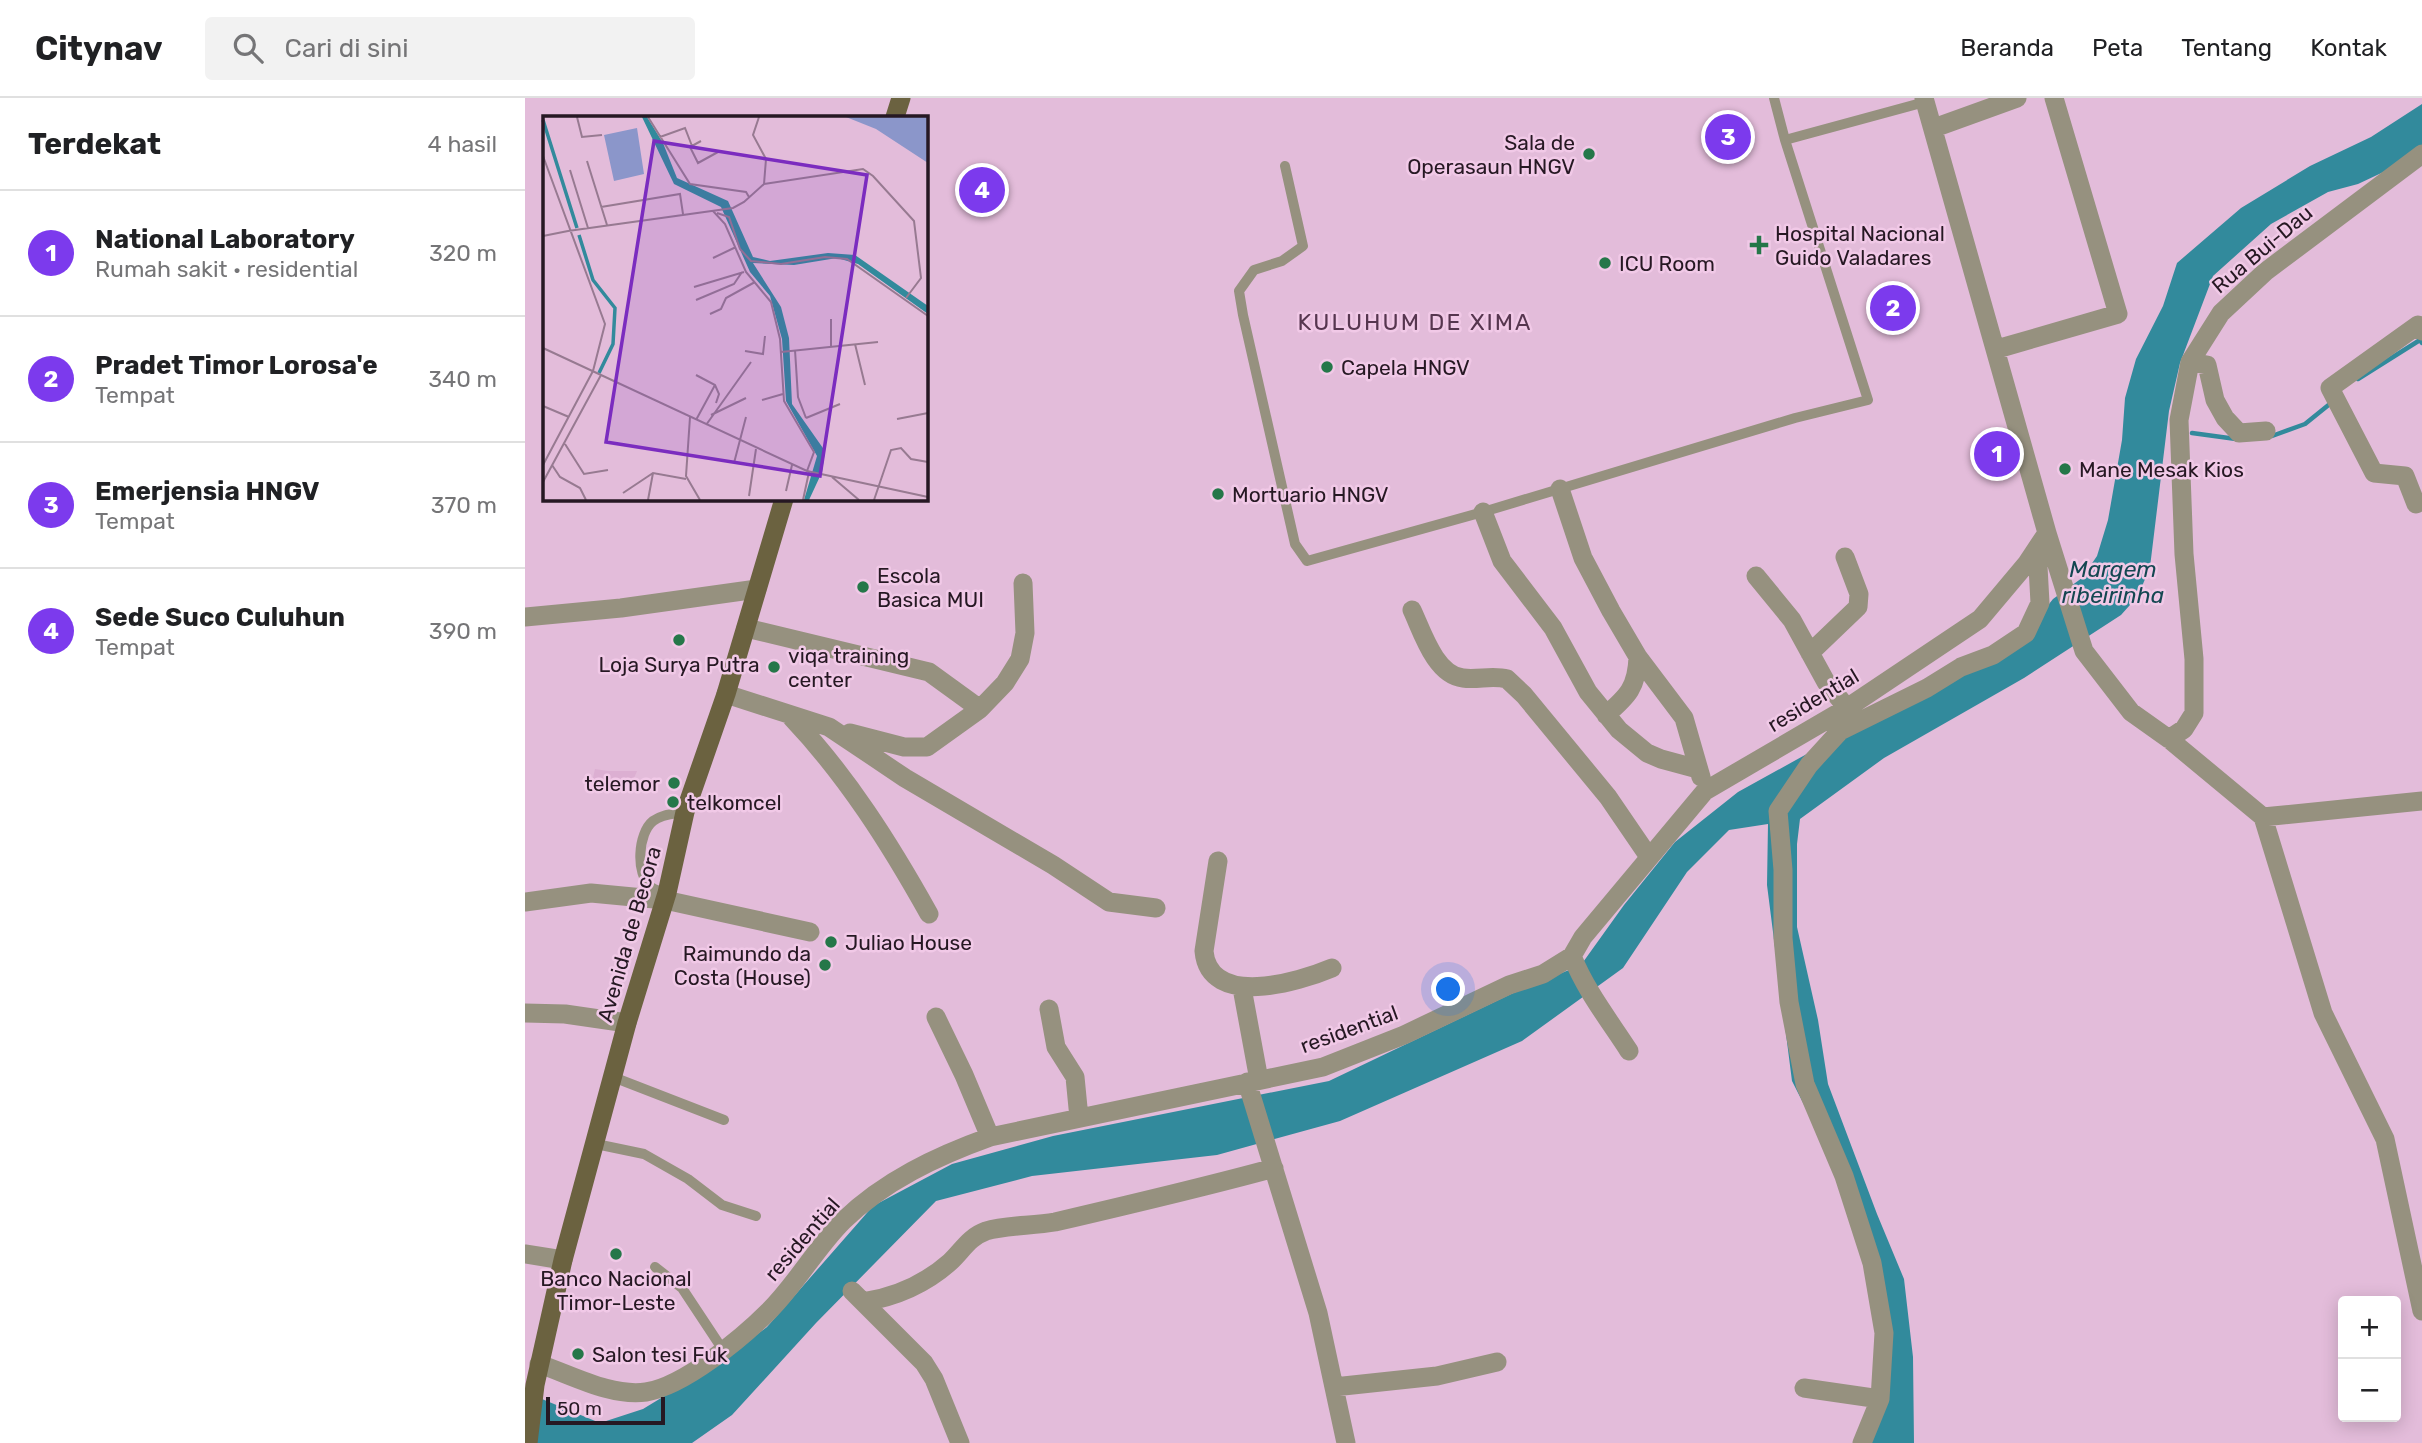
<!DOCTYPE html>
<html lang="id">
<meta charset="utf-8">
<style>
body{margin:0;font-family:Rubik,sans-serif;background:#f2f2f2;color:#202124}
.controls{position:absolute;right:21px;bottom:21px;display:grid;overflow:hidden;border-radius:7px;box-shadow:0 4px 18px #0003}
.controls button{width:63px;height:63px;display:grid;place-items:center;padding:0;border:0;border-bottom:2px solid #e0e0e0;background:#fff;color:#202124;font:35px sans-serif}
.scale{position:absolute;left:21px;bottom:18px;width:119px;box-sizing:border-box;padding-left:7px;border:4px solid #261823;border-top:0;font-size:19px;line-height:24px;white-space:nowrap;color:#261823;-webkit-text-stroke:5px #f1c9e7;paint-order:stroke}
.you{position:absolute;left:924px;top:892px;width:24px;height:24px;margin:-18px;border:5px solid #fff;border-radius:50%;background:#1a73e8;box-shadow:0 0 0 10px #1a73e833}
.badge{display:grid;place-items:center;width:46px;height:46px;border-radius:50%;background:#7c3aed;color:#fff;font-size:23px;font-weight:700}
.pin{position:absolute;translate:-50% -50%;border:4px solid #fff;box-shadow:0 2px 7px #0006}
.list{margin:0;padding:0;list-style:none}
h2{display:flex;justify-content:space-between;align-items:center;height:91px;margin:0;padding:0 28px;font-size:30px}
h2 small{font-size:23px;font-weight:400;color:#757577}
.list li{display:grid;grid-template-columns:46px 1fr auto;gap:21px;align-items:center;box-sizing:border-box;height:126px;padding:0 28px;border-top:2px solid #e0e0e0}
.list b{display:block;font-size:26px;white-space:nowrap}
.list p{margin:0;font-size:23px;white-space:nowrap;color:#757577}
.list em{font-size:23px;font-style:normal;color:#757577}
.icon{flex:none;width:38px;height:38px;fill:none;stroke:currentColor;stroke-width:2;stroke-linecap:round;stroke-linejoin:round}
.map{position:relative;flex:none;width:1897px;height:1345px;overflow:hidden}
header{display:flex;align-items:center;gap:42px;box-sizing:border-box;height:98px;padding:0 35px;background:#fff;border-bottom:2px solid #e0e0e0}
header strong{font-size:33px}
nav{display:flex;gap:38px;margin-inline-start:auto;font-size:24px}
.search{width:490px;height:63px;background:#f2f2f2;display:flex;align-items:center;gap:18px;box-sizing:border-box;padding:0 24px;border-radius:7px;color:#757577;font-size:26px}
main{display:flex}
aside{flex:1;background:#fff}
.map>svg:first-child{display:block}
</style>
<header>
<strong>Citynav</strong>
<div class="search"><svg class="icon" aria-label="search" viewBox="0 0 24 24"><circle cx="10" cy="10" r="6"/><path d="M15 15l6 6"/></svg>Cari di sini</div>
<nav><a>Beranda</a><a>Peta</a><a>Tentang</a><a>Kontak</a></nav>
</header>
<main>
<aside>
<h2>Terdekat<small>4 hasil</small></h2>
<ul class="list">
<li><span class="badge">1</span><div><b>National Laboratory</b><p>Rumah sakit · residential</p></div><em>320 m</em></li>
<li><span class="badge">2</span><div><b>Pradet Timor Lorosa'e</b><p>Tempat</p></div><em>340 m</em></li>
<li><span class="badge">3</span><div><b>Emerjensia HNGV</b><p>Tempat</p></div><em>370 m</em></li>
<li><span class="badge">4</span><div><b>Sede Suco Culuhun</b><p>Tempat</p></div><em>390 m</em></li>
</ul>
</aside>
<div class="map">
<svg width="1897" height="1345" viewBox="0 0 1897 1345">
<rect width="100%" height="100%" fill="#e3bcda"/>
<!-- built -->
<path fill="#dcafd2" d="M70 671 83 673H112L104 692 66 689Z"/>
<!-- water -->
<path fill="#328a9c" d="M1897 6V51L1867 70 1833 86 1803 94 1746 126 1688 178 1655 265 1644 313 1625 469 1613 498 1596 517 1499 580 1359 660 1275 721 1272 746V829L1293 922 1303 986 1352 1116 1379 1181 1388 1259 1389 1345H1342L1353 1242 1350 1204 1312 1072 1267 983 1242 787 1243 726 1204 732 1162 774 1098 870 997 943 815 1023 692 1057 507 1078 411 1103 291 1225 207 1317 167 1345H0V1294L75 1325 118 1311 187 1269 242 1229 348 1108 427 1066 528 1038 804 983 986 896 1056 867 1099 807 1150 744 1213 694 1501 535 1528 501 1557 480 1572 458 1583 422 1597 342 1600 300 1611 261 1638 208 1652 165 1716 110 1785 68 1846 39Z"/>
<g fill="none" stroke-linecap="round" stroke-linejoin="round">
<!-- stream -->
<path stroke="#328a9c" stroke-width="4.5" d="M1833 281 1895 242 1897 245
M1667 335 1711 341
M1747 338 1780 326 1806 305"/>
<!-- service -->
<path stroke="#96917f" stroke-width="10" d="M1260 42 1400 4
M760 68 778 148 757 163 729 172 714 193 718 217 770 446 782 463 958 414 1270 320 1343 302 1260 42 1249 0
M142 795C137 794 130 792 126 789 110 776 113 735 128 723 137 716 149 716 160 714
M88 979 199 1022
M71 1046 119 1056 163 1081 197 1107 231 1118
M130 1169 157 1190 198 1252"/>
<!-- minor -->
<path stroke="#96917f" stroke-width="19" d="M1399 0 1522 435 1559 553 1606 614 1644 641 1738 719 1897 703
M1409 30 1492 0
M1472 251 1593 216 1529 0
M1665 264 1682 267 1690 302 1700 320 1714 335 1741 333
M1035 391 1058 460 1086 513 1113 559 1159 620 1176 679
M1891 406 1880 378 1849 375 1805 290 1893 227 1897 233
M958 414 977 463 1028 530 1063 594 1094 632 1122 655 1136 661 1173 671
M1231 478 1267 522 1301 584 1322 610
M887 512C897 533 910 577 938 580 953 582 968 577 982 581L999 597 1083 699 1124 759
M221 530 404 574 455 611
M1285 555 1333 509 1334 496 1320 459
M201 596 304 629 380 680 528 767 584 804 631 810
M1081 617C1103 598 1112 589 1113 559
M267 620C322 678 365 746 404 816
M325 635 379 649H402L455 611 480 585 495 561 500 535 498 485
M1644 641 1659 631 1669 615V561L1659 456 1654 322 1665 264 1696 215 1740 174 1897 56
M1738 719 1798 915 1860 1041 1897 1213
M693 763 679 853C684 911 774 884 807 870
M0 804 66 795 140 802 285 834
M1047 858C1061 893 1084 922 1104 953
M717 890 734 982
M524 911 531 949 550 979 554 1020
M0 915 40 916 102 925
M411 919 439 977 465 1039
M722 984 793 1215 821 1345
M0 1156 38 1162
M327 1193 399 1265 409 1281 435 1345
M338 1204C371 1199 399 1187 425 1164 437 1153 444 1139 461 1133 480 1127 508 1128 530 1124 603 1107 676 1090 749 1070
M14 1266C47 1277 86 1299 121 1294 159 1288 217 1240 244 1213 272 1185 291 1150 318 1123 359 1083 412 1058 465 1039L798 969 879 937 984 887 1018 876 1047 858 1058 839 1180 693 1322 610 1455 521 1502 465 1522 435
M809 1289 912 1278 972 1264
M1279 1290 1355 1301
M1337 1345 1355 1301 1359 1235 1347 1165 1319 1078 1280 986 1264 904 1258 840V772L1253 713 1284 667 1315 633 1402 590 1436 569 1468 557 1501 535 1515 505 1512 450"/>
<!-- tertiary -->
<path stroke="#96917f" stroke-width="19" d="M0 519 96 510 232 491"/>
<!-- primary -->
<path stroke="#6b6240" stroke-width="19" d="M370 19 376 0
M3 1345 10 1287 38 1162 102 925 142 795 160 714 201 596 259 401"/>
</g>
<!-- markers -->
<g fill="#257749" stroke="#f1c9e7" stroke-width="2.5">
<circle cx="1064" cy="56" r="7"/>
<path d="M1230.5 136.5h7v7h7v7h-7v7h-7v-7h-7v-7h7z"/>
<circle cx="1080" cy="165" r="7"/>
<circle cx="802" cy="269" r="7"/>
<circle cx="1540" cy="371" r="7"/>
<circle cx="693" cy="396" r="7"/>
<circle cx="338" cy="489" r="7"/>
<circle cx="154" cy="542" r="7"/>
<circle cx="249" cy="569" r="7"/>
<circle cx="149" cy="685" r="7"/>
<circle cx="148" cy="704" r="7"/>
<circle cx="306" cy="844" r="7"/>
<circle cx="300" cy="867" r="7"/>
<circle cx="91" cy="1156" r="7"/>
<circle cx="53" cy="1256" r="7"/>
</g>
<g text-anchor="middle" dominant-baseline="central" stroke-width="5" stroke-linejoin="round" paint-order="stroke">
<!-- poi labels -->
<g font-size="21" fill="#261823" stroke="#f1c9e7" text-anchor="start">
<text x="1050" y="44" text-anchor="end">Sala de<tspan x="1050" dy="24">Operasaun HNGV</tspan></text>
<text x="1250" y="135">Hospital Nacional<tspan x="1250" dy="24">Guido Valadares</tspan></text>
<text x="1094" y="165">ICU Room</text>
<text x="816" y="269">Capela HNGV</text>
<text x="1554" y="371">Mane Mesak Kios</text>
<text x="707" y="396">Mortuario HNGV</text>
<text x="352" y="477">Escola<tspan x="352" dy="24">Basica MUI</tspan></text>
<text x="263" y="557">viqa training<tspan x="263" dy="24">center</tspan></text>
<text x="154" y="566" text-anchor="middle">Loja Surya Putra</text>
<text x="135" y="685" text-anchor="end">telemor</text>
<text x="162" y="704">telkomcel</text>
<text x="320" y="844">Juliao House</text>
<text x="286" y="855" text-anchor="end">Raimundo da<tspan x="286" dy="24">Costa (House)</tspan></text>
<text x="91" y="1180" text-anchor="middle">Banco Nacional<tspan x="91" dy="24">Timor-Leste</tspan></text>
<text x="67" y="1256">Salon tesi Fuk</text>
</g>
<!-- street labels -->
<g font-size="21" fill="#261823" stroke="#f1c9e7">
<text transform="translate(1737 151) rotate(-40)">Rua Bui-Dau</text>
<text transform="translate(1288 602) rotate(-31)">residential</text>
<text transform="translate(104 836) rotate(-74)">Avenida de Becora</text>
<text transform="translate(824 931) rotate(-20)">residential</text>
<text transform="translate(277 1141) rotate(-49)">residential</text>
</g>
<!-- neighbourhood labels -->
<g font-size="23" letter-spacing="2" fill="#56364f" stroke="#f1c9e7">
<text x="890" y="224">KULUHUM DE XIMA</text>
</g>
<!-- water labels -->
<g font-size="23" font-style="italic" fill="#144751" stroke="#f1c9e7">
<text x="1588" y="471">Margem<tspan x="1588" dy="26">ribeirinha</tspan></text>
</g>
</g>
<!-- overview -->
<g transform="translate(18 18)">
<rect width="385" height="385" fill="#e3bcda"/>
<path d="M303 1H385V47L333 13ZM94 12 101 58 71 65 61 19Z" fill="#8b96ca"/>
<path d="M99 1H104L120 27 134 62 185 85 210 141 227 145 285 137 312 139 385 190V198L315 148 294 142 251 149 210 147 238 191 246 222 249 288 282 335 279 356 266 384H261L274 340 243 285 239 223 227 180 207 156 178 91 131 68Z" fill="#328a9c"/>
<path fill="none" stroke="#328a9c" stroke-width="3.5" d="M0 4 34 112M36 119 50 164 72 192 70 228 56 257"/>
<path fill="none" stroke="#977a91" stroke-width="2" d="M34 1 39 21 59 19M105 1 147 68 203 76 206 81M117 21 142 12 149 30M158 25 147 31 155 47 175 36M0 40 62 208 50 255M44 45 64 109M27 54 45 112M221 68 320 53 330 60 371 105 378 162 363 182M58 91 137 78 140 98M170 95 182 108 203 156 228 186 237 223 241 285 271 336 264 355M174 97 186 101 197 133 208 145 238 148 282 141 304 143 385 200M25 115 190 92 201 86 221 68 223 43 210 19 216 1M0 120 25 115M170 142 193 131M151 171 201 156M153 184 191 168 199 156M167 198 178 193 183 182 212 166M312 228 322 269M288 230V203M0 232 264 355 385 381M252 234 255 281 263 302M202 235 220 238 222 220M238 236 335 226M153 259 172 269 176 278 173 287M219 284 240 278M0 290 26 301M168 299 203 282M147 301 143 360 157 384M263 302 297 288M354 303 385 297M153 304 172 269M163 309 208 246M22 328 41 358 65 354M191 347 203 301M0 349 50 255M9 349 17 361 37 372 43 384M289 361 316 384M0 366 58 259M243 375 249 349M80 377 110 357 143 363M206 380 213 333M105 384 110 357M260 384 266 356M331 384 348 334 358 332 368 343 385 346"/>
<path fill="#7b2cbf" fill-opacity="0.15" stroke="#7b2cbf" stroke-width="3.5" d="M111 25 324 59 277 360 63 326Z"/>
<rect width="385" height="385" fill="none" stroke="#261823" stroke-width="3.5"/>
</g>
</svg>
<div class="controls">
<button>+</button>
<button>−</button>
</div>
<div class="scale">50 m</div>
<div class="you"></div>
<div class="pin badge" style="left:1472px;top:356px">1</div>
<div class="pin badge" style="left:1368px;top:210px">2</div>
<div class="pin badge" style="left:1203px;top:39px">3</div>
<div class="pin badge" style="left:457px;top:92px">4</div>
</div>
</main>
